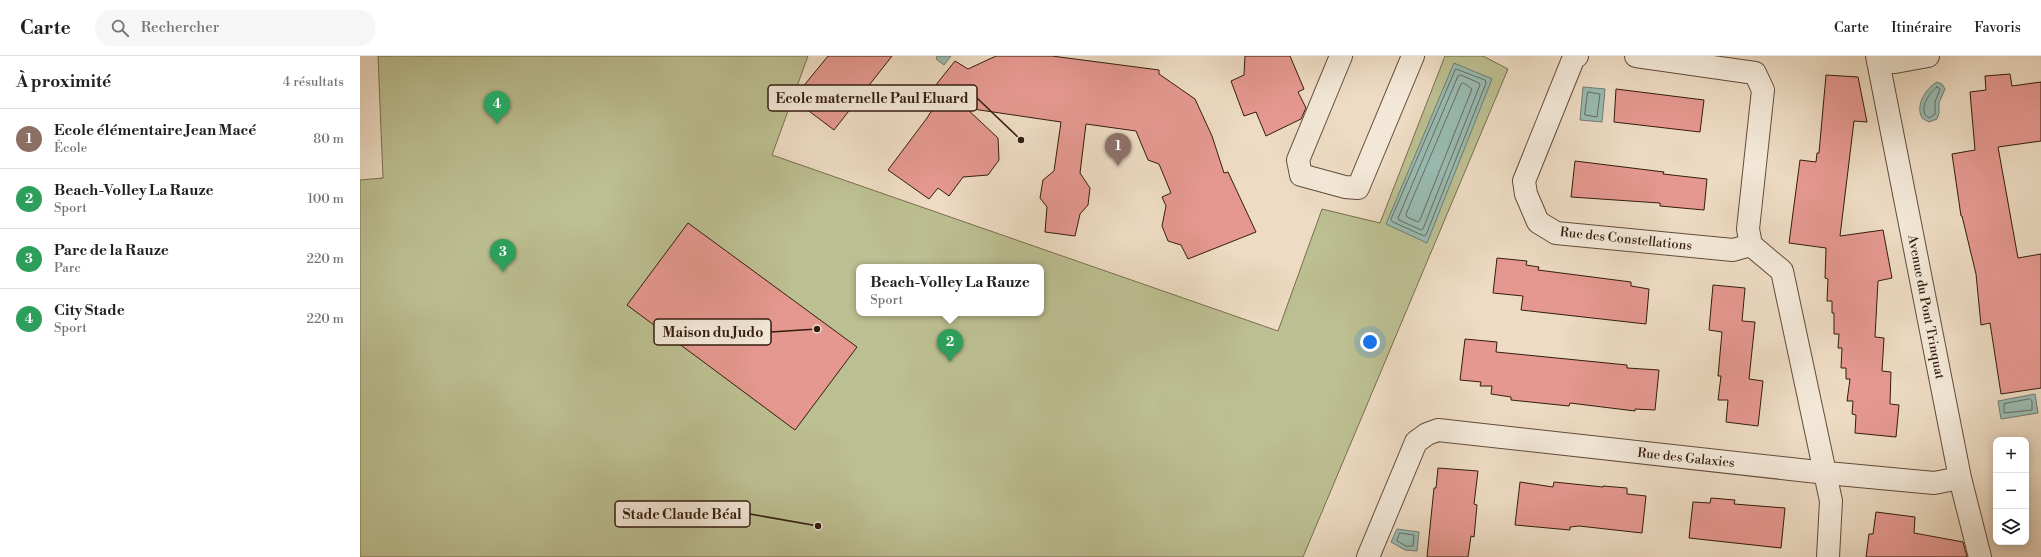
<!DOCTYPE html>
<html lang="fr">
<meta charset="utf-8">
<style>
body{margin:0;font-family:"Libre Bodoni",serif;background:#f6f6f6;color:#202124}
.controls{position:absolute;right:12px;bottom:12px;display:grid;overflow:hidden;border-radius:8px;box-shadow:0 2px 10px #0003}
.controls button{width:36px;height:36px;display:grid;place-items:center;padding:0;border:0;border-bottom:1px solid #e0e0e0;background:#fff;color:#202124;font:20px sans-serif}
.you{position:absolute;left:1010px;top:286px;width:14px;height:14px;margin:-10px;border:3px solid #fff;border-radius:50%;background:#1a73e8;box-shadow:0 0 0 6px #1a73e833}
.badge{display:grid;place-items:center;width:26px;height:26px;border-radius:50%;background:#0b8043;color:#fff;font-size:13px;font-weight:700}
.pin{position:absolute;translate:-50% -33px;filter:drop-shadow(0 1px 2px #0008)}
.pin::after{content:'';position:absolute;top:21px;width:14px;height:12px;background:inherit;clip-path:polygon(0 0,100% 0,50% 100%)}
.popup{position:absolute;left:496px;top:208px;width:188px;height:52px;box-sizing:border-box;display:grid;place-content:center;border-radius:8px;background:#fff;filter:drop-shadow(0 1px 3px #0005);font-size:13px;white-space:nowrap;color:#757577}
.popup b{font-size:15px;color:#202124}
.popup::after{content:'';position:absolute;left:50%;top:100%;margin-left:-8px;border:8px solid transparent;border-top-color:#fff}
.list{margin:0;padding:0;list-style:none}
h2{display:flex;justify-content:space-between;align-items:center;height:52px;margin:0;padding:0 16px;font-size:17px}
h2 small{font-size:13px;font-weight:400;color:#757577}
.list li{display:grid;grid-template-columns:26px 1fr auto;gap:12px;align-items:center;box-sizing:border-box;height:60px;padding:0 16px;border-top:1px solid #e0e0e0}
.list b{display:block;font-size:15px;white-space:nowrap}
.list p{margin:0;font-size:13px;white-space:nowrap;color:#757577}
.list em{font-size:13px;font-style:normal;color:#757577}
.icon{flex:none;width:22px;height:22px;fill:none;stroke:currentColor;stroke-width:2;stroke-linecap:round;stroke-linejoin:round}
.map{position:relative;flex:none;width:1681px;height:501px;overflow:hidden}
header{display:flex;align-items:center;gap:24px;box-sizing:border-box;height:56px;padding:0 20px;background:#fff;border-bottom:1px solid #e0e0e0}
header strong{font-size:19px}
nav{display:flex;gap:22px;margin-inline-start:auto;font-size:14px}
.search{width:280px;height:36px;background:#f6f6f6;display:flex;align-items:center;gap:10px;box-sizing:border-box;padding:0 14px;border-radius:16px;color:#757577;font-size:15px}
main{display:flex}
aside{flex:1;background:#fff}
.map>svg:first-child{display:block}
</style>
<header>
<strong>Carte</strong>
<div class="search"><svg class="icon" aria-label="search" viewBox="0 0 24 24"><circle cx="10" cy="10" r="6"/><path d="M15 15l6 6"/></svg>Rechercher</div>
<nav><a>Carte</a><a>Itinéraire</a><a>Favoris</a></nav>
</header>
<main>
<aside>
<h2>À proximité<small>4 résultats</small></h2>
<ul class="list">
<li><span class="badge" style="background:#8d6e63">1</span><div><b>Ecole élémentaire Jean Macé</b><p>École</p></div><em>80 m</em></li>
<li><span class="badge" style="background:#2e9e5b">2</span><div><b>Beach-Volley La Rauze</b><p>Sport</p></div><em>100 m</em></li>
<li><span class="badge" style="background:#2e9e5b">3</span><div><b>Parc de la Rauze</b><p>Parc</p></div><em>220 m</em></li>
<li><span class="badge" style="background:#2e9e5b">4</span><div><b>City Stade</b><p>Sport</p></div><em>220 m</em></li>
</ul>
</aside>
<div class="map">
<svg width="1681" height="501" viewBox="0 0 1681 501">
<rect width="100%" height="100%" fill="#eddbc3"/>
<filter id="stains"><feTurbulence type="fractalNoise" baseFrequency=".005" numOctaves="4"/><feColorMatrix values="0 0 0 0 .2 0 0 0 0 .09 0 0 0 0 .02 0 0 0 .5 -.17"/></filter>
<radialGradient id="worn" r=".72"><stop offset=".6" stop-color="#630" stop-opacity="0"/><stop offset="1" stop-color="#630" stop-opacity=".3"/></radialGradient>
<!-- green -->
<path fill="#bcbf91" stroke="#786e4f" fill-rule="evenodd" d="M18 0H448L412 99 918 275 962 153 1020 167 1085 0H1123L1148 13 943 501H0V124L23 122ZM499 211H681V257H499Z"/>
<!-- water -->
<path fill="#99bbb2" stroke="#717b70" d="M577 0H591L584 9 576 3Z
M1094 7 1132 23 1067 187 1026 168Z
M1577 26 1582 28 1585 33 1579 47V57L1577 63 1569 66 1562 62C1555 49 1566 32 1577 26Z
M1223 31 1245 33 1242 66 1220 64Z
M1675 338 1678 357 1641 363 1638 345Z
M1037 473 1059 476 1057 495 1045 494 1031 486Z"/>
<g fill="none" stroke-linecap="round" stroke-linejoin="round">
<!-- shore -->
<path stroke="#666c60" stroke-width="1" d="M1096 13 1125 24 1126 27 1066 179 1064 180 1033 166 1031 164Z
M1101 19 1119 27 1120 29 1063 173 1061 174 1039 164 1038 162 1098 20Z
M1104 27 1112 33 1060 164 1058 166 1047 161 1046 158 1101 28Z
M1577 31 1580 33 1575 46V58L1569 62 1565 59C1561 49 1569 37 1577 31Z
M1228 36 1240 38 1237 61 1225 59Z
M1670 343 1672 345V354L1644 357V348Z
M1040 477 1054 479 1053 490H1046L1037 485Z"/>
</g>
<!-- building -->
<path fill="#e59890" stroke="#341c0d" d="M468 0H532L474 74 433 43Z
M636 0H692L799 14V18L835 43 852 80 864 117 868 116 896 176 828 203 821 189 808 185 802 170 806 150 802 141 811 137 799 108 788 104 776 75 726 68 720 117 730 132 728 149 720 158 715 180 685 176 687 151 680 142 683 124 694 115 701 66 606 52 638 82 639 104 628 119 603 121 589 140 578 132 569 143 528 114 567 62 579 43 571 35 595 5 608 13Z
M885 0H930L944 33 938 36 946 52 941 63 906 80 896 56 884 60 871 25 884 19Z
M1650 18 1652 30 1681 26V85L1638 91 1658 202 1681 198V332L1641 338 1630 267 1621 269 1616 218 1602 160H1601L1592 98 1615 94 1610 36 1626 34 1625 20Z
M1466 19 1498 21 1507 66 1494 65 1480 180 1523 174 1532 222 1518 225 1515 281 1524 282 1522 315 1531 316 1530 348 1539 349 1536 381 1495 377 1496 359 1492 358 1493 345H1487L1490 323H1486V312H1481L1482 292H1478L1479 278H1474V257H1472V245H1467L1468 223 1465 222 1466 192 1429 187 1440 104 1456 106 1457 97H1459Z
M1256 33 1344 44 1340 76 1254 66Z
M1215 105 1304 116 1303 118 1347 123 1344 154 1300 150V147L1211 141Z
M328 167 497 291 435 374 267 249Z
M1137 202 1167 205 1166 209 1179 211 1178 214 1271 226V230L1289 233 1286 268 1161 254 1163 240 1133 237Z
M1353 229 1385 232 1382 265 1395 266 1389 323 1403 325 1398 370 1366 366 1368 344H1358L1361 320H1358L1362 276 1349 274Z
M1105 283 1137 286 1136 296 1267 309V312L1299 314 1295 354 1275 353V355L1210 347 1209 350 1151 344V341L1131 338 1132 330H1120L1121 326 1100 324Z
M1078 412 1118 415 1114 448 1117 449 1114 481 1111 480 1108 501H1067L1074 432H1076Z
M1160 426 1193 431 1194 426 1243 431V430L1267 432V438L1286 440 1282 477 1219 470 1210 471V474L1155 469Z
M1351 442 1375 444 1374 448 1425 452 1421 492 1329 482 1333 446 1350 447Z
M1516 456 1555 461 1554 477 1603 486 1607 501H1506L1509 478H1513Z"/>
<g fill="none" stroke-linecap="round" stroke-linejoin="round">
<!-- minor casing -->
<g stroke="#624c3a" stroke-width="24">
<path id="minor" d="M981 0 938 104 941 119 985 131 998 132 1053 0
M1217 0 1214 1 1164 125 1166 138 1178 166 1196 177 1373 194 1391 189
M1276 0 1395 17 1403 34 1388 173 1391 189 1422 215 1471 445 1468 501
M1517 0 1600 422 1620 501
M1518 6H1535L1568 0
M1008 501 1056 386 1067 378 1078 374 1467 417 1574 427 1600 422"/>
</g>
<!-- minor -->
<use href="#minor" stroke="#f3e8d8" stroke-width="22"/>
</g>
<g text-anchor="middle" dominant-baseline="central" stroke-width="3" stroke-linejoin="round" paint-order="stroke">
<!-- street labels -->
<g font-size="13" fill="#341c0d" stroke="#f3e8d8">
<text transform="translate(1266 183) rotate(6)">Rue des Constellations</text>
<text transform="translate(1566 251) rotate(79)">Avenue du Pont Trinquat</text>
<text transform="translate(1326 402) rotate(6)">Rue des Galaxies</text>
</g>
</g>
<!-- callouts -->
<path fill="none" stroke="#341c0d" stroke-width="1.5" d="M661 84L617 42M457 273L411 276M458 470L390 458"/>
<g fill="#341c0d" stroke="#f3e8d8" stroke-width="1.5">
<circle cx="661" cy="84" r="4"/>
<circle cx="457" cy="273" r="4"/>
<circle cx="458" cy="470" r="4"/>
</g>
<g fill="#f3e8d8" stroke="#341c0d" stroke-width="1.5">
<rect x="408" y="29" width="209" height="26" rx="4"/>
<rect x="294" y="263" width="117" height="26" rx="4"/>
<rect x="255" y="445" width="135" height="26" rx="4"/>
</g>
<g font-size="14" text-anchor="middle" font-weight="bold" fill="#341c0d">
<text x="512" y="47">Ecole maternelle Paul Eluard</text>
<text x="353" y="281">Maison du Judo</text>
<text x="322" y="463">Stade Claude Béal</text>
</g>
<rect width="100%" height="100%" filter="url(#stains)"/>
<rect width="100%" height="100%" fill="url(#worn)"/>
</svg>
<div class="controls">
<button>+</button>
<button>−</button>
<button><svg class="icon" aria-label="layers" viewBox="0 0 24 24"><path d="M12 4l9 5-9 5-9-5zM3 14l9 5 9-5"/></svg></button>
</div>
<div class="you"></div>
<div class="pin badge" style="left:758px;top:110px;background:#8d6e63">1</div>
<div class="pin badge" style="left:590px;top:306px;background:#2e9e5b">2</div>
<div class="popup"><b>Beach-Volley La Rauze</b>Sport</div>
<div class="pin badge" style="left:143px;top:216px;background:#2e9e5b">3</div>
<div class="pin badge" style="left:137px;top:68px;background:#2e9e5b">4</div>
</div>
</main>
